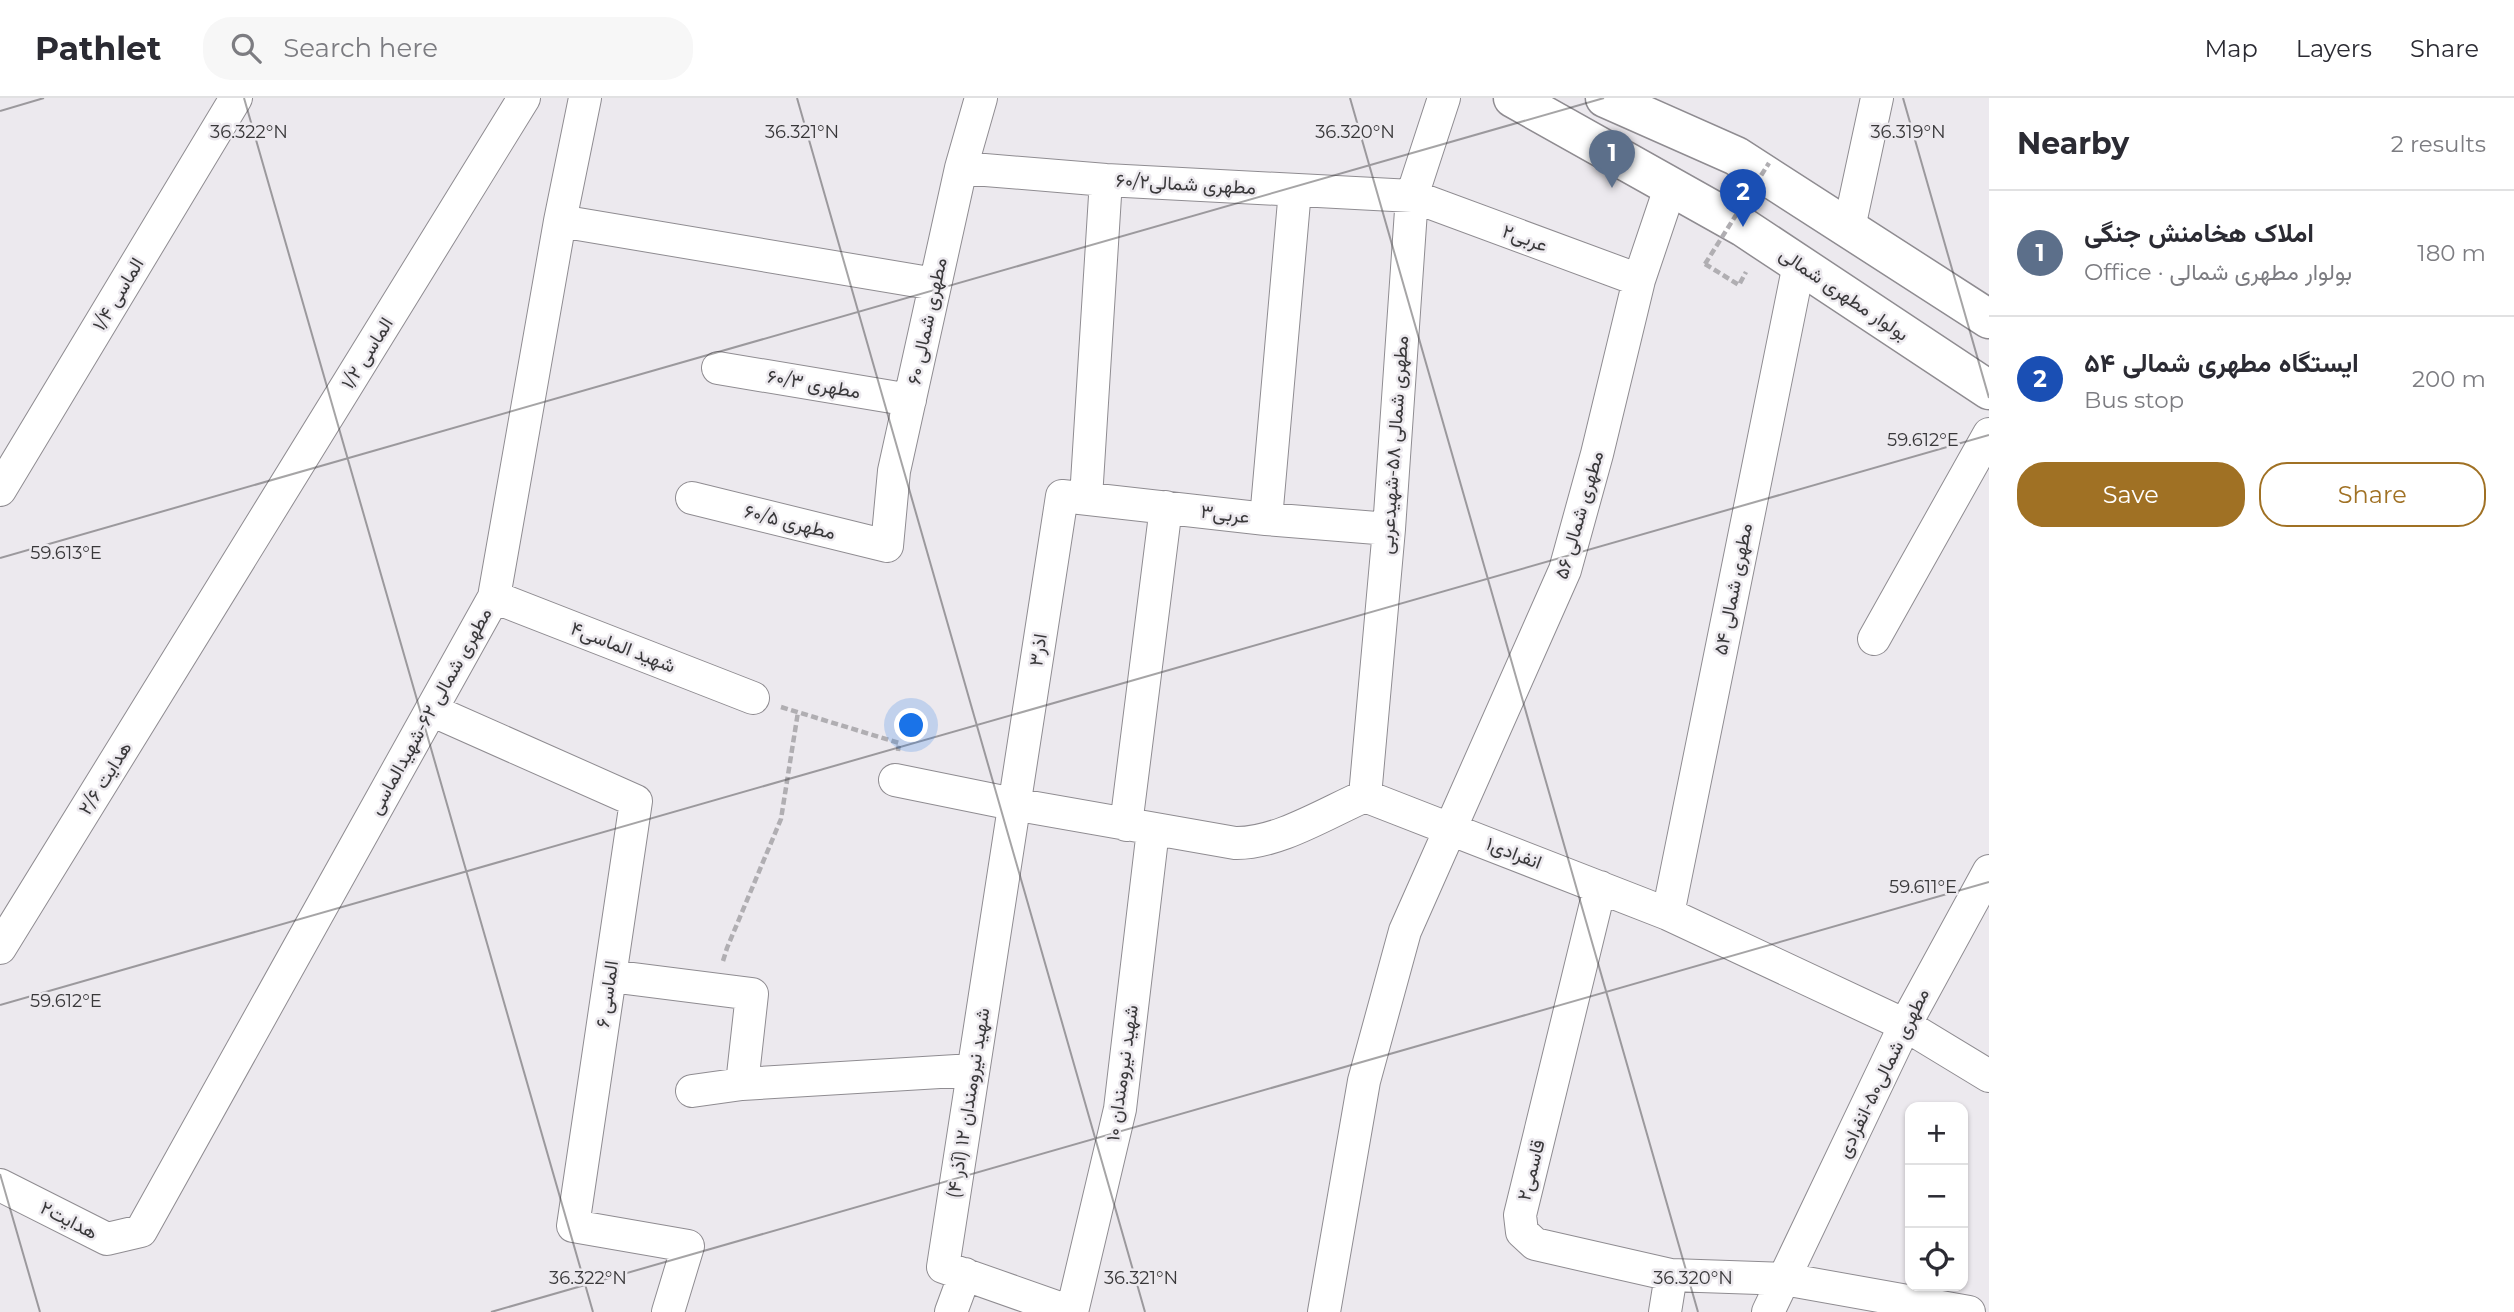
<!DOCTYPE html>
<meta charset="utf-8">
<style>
body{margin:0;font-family:Montserrat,Vazirmatn,sans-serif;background:#f7f7f7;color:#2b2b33}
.controls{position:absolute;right:21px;bottom:21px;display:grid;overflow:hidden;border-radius:14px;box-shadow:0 2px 5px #0004}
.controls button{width:63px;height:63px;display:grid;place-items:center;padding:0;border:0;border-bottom:2px solid #e1e1e2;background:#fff;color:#2b2b33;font:35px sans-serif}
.you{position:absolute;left:912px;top:628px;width:24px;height:24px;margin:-18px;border:5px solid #fff;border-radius:50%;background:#1a73e8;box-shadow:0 0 0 10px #1a73e833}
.badge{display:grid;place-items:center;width:46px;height:46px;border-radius:50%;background:#a07124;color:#fff;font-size:23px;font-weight:700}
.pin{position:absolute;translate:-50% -58px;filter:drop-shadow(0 2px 4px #0008)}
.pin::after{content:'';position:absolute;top:37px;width:24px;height:21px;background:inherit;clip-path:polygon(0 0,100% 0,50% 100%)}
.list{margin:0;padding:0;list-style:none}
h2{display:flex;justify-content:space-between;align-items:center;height:91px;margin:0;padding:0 28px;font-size:30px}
h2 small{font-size:23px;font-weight:400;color:#7c7c81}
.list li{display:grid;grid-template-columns:46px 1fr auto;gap:21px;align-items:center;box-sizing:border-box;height:126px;padding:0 28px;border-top:2px solid #e1e1e2}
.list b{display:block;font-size:26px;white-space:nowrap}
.list p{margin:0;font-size:23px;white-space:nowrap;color:#7c7c81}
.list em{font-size:23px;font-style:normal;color:#7c7c81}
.actions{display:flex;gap:14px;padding:21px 28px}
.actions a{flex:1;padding:16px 0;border:2px solid #a07124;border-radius:28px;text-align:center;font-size:24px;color:#a07124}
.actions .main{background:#a07124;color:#fff}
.icon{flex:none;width:38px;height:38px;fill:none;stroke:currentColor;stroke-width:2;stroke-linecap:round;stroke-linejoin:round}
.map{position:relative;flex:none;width:1989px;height:1214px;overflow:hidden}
header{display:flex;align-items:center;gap:42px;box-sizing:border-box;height:98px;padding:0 35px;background:#fff;border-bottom:2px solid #e1e1e2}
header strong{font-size:33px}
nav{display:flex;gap:38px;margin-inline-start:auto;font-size:24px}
.search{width:490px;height:63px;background:#f7f7f7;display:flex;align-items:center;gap:18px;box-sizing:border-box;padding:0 24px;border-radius:28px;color:#7c7c81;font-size:26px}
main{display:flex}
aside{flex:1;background:#fff}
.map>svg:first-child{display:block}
</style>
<header>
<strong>Pathlet</strong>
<div class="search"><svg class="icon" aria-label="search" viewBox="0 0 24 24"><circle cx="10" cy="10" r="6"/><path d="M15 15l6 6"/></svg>Search here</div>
<nav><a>Map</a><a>Layers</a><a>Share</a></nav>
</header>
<main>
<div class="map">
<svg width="1989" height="1214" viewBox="0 0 1989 1214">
<rect width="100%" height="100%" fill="#ece9ee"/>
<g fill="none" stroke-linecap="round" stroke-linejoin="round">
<!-- minor casing -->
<g stroke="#8f8c91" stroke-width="34">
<path id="minor" d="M961 70 1106 82 1412 98 1639 182
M560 123 935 186
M1849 130 1877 0
M718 270 910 302
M0 392 236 0
M692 400 887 448 894 373 961 70 981 0
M1086 400 1106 82
M1266 421 1295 92
M494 499 753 600
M1874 541 1989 336
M431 612 636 703 573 1128 688 1148 668 1214
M895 682 1013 706 1235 745C1277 746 1326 715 1365 698L1668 816 1905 927 1989 978
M1365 698 1389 431 1412 98 1444 0
M1126 727 1166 409
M1600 789 1520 1117 1522 1134 1535 1146 1671 1177 1784 1181 1969 1214
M1668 816 1799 166
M0 850 524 0
M610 878 752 896 742 986 973 972
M692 993 742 986
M0 1087 107 1141 141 1133 494 499 560 123 585 0
M951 1214 965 1176
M1071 1214 943 1169 1062 398 1266 421 1389 431
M1072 1214 1120 1011 1153 732
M1324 1214 1364 983 1405 833 1565 472 1597 356 1639 182 1670 90
M1665 1214 1671 1177
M1768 1214 1905 927 1989 773"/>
</g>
<!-- secondary casing -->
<g stroke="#8f8c91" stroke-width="41">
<path id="secondary" d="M1513 0 1743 129 1989 292
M1605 0 1736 58 1989 221"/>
</g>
<!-- path -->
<path stroke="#b0aeb2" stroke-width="4.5" stroke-dasharray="7 3.5" stroke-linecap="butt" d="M1705 166 1739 187 1746 174
M781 609 899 645 898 653
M723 863 727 850 781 721 798 614"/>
<!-- minor -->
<use href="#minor" stroke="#fff" stroke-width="32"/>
<!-- secondary -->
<use href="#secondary" stroke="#fff" stroke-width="38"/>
<!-- path-bridge -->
<path stroke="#b0aeb2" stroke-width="4.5" stroke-dasharray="7 3.5" stroke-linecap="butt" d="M1705 166 1769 65"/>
</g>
<!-- ticks -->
<path fill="none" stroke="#39383a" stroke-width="2" stroke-opacity="0.45" d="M244 0 593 1214M797 0 1145 1214M1350 0 1698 1214M1903 0 1989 300M0 13 44 0M0 460 1604 0M0 907 1989 337M0 1076 40 1214M491 1214 1989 784"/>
<g text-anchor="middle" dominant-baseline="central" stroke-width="5" stroke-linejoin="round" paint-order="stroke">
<!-- street labels -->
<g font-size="19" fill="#39383a" stroke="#ece9ee">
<text transform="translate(1186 86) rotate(3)">مطهری شمالی۶۰/۲</text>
<text transform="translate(1525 140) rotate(20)">عربی۲</text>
<text transform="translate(118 196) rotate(-59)">الماسی ۱/۴</text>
<text transform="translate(1844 196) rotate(34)">بولوار مطهری شمالی</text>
<text transform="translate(927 223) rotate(-78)">مطهری شمالی ۶۰</text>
<text transform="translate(367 255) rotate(-58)">الماسی ۱/۲</text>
<text transform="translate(814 286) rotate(10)">مطهری ۶۰/۳</text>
<text transform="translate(1394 347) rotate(-86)">مطهری شمالی ۵۸-شهیدعربی</text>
<text transform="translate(1225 416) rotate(7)">عربی۳</text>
<text transform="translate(1579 417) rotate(-74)">مطهری شمالی ۵۶</text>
<text transform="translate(790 424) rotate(14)">مطهری ۶۰/۵</text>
<text transform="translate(1733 491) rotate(-79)">مطهری شمالی ۵۴</text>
<text transform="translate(623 549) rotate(21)">شهید الماسی۴</text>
<text transform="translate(1038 552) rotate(-81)">اذر۳</text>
<text transform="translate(430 613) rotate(-61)">مطهری شمالی ۶۲-شهیدالماسی</text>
<text transform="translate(105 680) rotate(-58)">هدایت ۲/۶</text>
<text transform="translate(1514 755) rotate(21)">انفرادی۱</text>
<text transform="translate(607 896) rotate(-82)">الماسی ۶</text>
<text transform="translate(1122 975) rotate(-82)">شهید نیرومندان ۱۰</text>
<text transform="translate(1883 975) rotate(-64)">مطهری شمالی۵۰-انفرادی</text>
<text transform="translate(968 1005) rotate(-81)">شهید نیرومندان ۱۲ (آذر ۴)</text>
<text transform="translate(1531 1072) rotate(-76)">قاسمی۲</text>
<text transform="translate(69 1122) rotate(27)">هدایت۲</text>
</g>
</g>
<g font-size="18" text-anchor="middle" fill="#39383a" stroke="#ece9ee" stroke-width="5" stroke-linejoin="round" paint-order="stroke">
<text x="249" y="40">36.322°N</text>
<text x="802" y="40">36.321°N</text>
<text x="1355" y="40">36.320°N</text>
<text x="1908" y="40">36.319°N</text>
<text x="1923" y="348">59.612°E</text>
<text x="66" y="461">59.613°E</text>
<text x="1923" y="795">59.611°E</text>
<text x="66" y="909">59.612°E</text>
<text x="588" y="1186">36.322°N</text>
<text x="1141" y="1186">36.321°N</text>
<text x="1693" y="1186">36.320°N</text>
</g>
</svg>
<div class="controls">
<button>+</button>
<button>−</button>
<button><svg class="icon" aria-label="locate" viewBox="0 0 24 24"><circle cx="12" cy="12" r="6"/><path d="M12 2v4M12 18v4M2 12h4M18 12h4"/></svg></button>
</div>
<div class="you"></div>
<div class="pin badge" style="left:1612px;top:90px;background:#5c6f8a">1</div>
<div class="pin badge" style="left:1743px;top:129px;background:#1a4fb4">2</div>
</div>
<aside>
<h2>Nearby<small>2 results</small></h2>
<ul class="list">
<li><span class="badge" style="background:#5c6f8a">1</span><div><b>املاک هخامنش جنگی</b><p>Office · بولوار مطهری شمالی</p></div><em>180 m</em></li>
<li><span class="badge" style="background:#1a4fb4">2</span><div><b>ایستگاه مطهری شمالی ۵۴</b><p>Bus stop</p></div><em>200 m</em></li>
</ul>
<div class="actions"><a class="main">Save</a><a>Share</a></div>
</aside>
</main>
